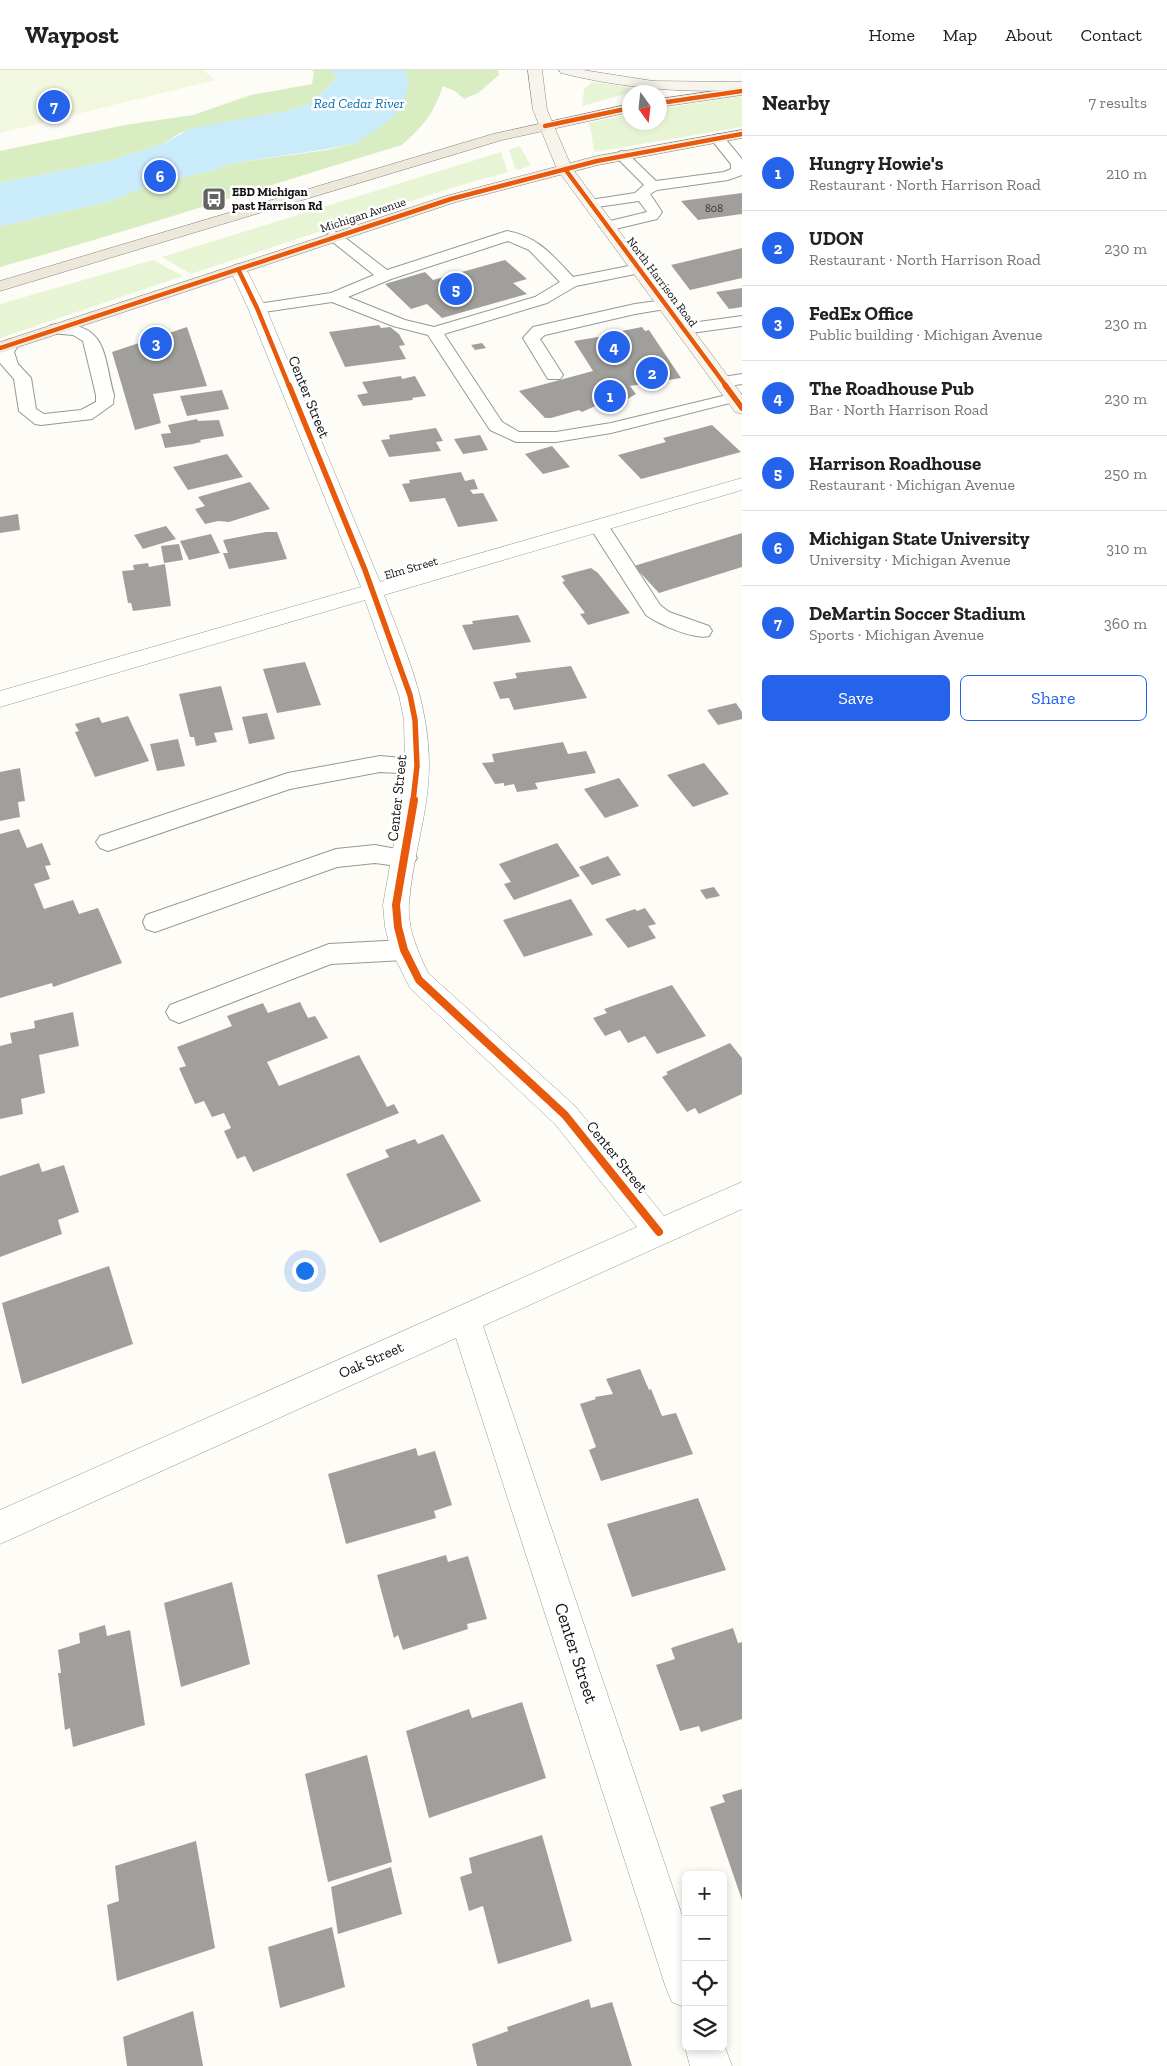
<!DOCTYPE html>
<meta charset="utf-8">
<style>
body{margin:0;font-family:"Zilla Slab",serif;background:#f6f6f6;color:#222}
.controls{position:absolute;right:15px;bottom:15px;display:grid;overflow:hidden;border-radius:8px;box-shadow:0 2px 8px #0003}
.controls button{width:45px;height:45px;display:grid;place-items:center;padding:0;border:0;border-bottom:1px solid #e0e0e0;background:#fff;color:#222;font:25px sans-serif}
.compass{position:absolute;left:622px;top:15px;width:45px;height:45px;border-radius:50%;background:#fff;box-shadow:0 2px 8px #0003;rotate:165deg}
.you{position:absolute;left:304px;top:1200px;width:18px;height:18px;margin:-12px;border:4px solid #fff;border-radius:50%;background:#1a73e8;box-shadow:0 0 0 8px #1a73e833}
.badge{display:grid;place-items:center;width:32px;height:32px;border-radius:50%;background:#2563eb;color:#fff;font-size:16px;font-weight:700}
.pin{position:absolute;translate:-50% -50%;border:2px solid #fff;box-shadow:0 1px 5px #0006}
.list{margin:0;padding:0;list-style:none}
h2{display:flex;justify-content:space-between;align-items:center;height:65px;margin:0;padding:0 20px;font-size:21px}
h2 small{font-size:16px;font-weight:400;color:#767676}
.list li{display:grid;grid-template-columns:32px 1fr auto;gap:15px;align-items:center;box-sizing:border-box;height:75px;padding:0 20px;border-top:1px solid #e0e0e0}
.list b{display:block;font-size:19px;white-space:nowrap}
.list p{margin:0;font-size:16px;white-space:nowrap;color:#767676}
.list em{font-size:16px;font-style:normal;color:#767676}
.actions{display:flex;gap:10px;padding:15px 20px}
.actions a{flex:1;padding:11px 0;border:1px solid #2563eb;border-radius:8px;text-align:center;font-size:18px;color:#2563eb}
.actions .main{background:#2563eb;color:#fff}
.icon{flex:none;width:28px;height:28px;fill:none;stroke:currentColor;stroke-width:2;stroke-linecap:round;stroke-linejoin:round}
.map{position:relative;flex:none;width:742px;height:1996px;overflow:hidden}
header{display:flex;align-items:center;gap:30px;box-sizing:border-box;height:70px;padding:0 25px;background:#fff;border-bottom:1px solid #e0e0e0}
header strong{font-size:24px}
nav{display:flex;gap:28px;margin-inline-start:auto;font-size:18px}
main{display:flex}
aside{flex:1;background:#fff}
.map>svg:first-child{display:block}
</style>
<header>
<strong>Waypost</strong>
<nav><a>Home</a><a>Map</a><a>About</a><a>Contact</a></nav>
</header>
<main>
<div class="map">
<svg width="742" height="1996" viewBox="0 0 742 1996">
<rect width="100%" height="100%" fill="#fdfcf7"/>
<!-- green -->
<path fill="#e8f5d5" d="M592 12 638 19 639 20 582 36 584 19Z
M742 26V57L595 82C591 72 593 61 588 53L629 44 630 52H660V39Z
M520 76 531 96 516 100 509 80Z
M501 82 508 102 454 117 191 204 162 187Z
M153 190 183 206 0 268V234Z"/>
<!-- forest -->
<path fill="#d9edc2" d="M311 0H331L337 8 312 33 287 41 180 63 163 74 106 92 0 113V81L125 55 193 45 251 25 312 14 314 2Z
M404 0H498L499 5 478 23 464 29 455 21 443 16C433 45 424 55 402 75 268 115 135 160 0 197V156L107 132 151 115 214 100 232 93 327 80 356 73 409 12Z"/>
<!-- pitch -->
<path fill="#f1f8df" d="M0 0H203L215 10 0 63Z"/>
<!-- water -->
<path fill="#caebfa" d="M331 0H404L409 12 401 39 383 55 356 73 327 79 232 93 214 100 151 115 107 132 0 156V113L106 92 163 74 192 58 287 41 312 33 337 8Z"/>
<!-- building -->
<path fill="#a19f9c" d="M742 123V144L698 150 681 131Z
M742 178V208L690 220 671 195Z
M505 190 527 209 513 213 527 224 442 248 427 234 411 239 385 214 425 202 433 210Z
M742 218V237L729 239 716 222Z
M379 255 381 258 390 257 399 264 405 275 399 276 406 289 345 297 329 262Z
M187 257 207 316 153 324 161 353 135 360 112 282Z
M642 257 645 261 649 260 681 308 630 316 636 324 624 331 622 328 603 336 600 334 582 342 579 340 551 348H545L519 321 593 301 574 271 610 265 608 262 612 263Z
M482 273 486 278 475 280 471 275Z
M401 306 402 309 415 306 426 326 412 328 413 330 363 336 357 325 368 323 362 312Z
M222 320 229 339 187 346 180 326Z
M197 349 198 351 219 350 224 366 200 370 201 372 193 374 165 378 161 364 171 363 168 355Z
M712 355 741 382 641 409 618 385 666 372 663 368Z
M436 358 443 371 436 372 441 381 389 387 381 370 390 369 389 365Z
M480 365 488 380 463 384 454 369Z
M552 376 570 397 543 404 525 384Z
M227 384 243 407 188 420 173 397Z
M461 402 465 411 474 409 478 419 470 420 473 424 483 423 498 451 458 457 445 428 410 432 402 414 410 413 409 410Z
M250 412 270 439 229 452 218 451 205 454 195 439 205 436 198 427Z
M18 444 20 460 0 463V447Z
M166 456 176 469 143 479 134 465Z
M266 462H277L287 489 229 499 223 483H228L223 470Z
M742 463V497L659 523 634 496Z
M211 464 220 483 189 490 180 471Z
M179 474 183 490 164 493 161 476Z
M148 493 149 497 165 494 171 536 133 541 131 533H128L122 501 134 500 133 495Z
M591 498 598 503 630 543 588 555 580 544 585 543 562 512 565 511 561 506Z
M518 545 531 572 473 580 462 555 473 554 472 551Z
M305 592 321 635 277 643 263 599Z
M571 596 587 628 514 640 509 628 500 629 493 612 517 608 515 603Z
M221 616 233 660 214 663 217 672 196 676 194 667H190L179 624Z
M736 633 742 642V649L718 655 707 640Z
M267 643 275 669 249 674 242 647Z
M128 646 149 691 95 707 75 662 79 661 75 654 99 647 102 653Z
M178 669 185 696 157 701 150 674Z
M563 672 568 684 586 681 596 703 535 713 538 719 517 722 514 714 504 716V713L495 714 482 693 494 692 492 684Z
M704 693 729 724 693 737 667 705Z
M20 698 25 731 18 732 20 747 0 751V702Z
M619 708 639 736 605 748 584 719Z
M19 759 27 778 42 773 51 795 45 796 50 809 34 814 44 839 73 830 79 844 98 838 122 893 53 917 52 913 0 928V764Z
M557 773 580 806 514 830 504 814 511 812 499 794Z
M608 786 621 805 592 815 579 797Z
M714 817 720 826 706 829 700 820Z
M571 829 593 865 524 887 503 850Z
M645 838 656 854 648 856 656 868 628 878 605 849 635 839 637 841Z
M672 915 706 966 657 984 645 966 628 973 620 960 605 966 593 948 607 943 604 939Z
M300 932 308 948 315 946 328 968 267 992 279 1016 359 985 387 1037 394 1034 399 1043 253 1102 245 1086 237 1089 224 1061 231 1058 224 1043 212 1047 204 1031 195 1034 179 998 186 996 177 977 232 956 227 946 263 933 268 943Z
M73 942 79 976 39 985 45 1023 21 1029 23 1044 0 1049V976L12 973 10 963 35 958 34 951Z
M730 973 742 988V1024L699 1044 695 1038 687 1042 662 1007 668 1004 666 1002Z
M443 1064 481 1131 380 1173 346 1104 389 1087 385 1080 415 1069 418 1074Z
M39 1093 42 1102 64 1095 79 1142 58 1150 62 1164 0 1187V1106Z
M109 1196 133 1274 22 1314 2 1233Z
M640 1299 649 1320 651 1319 662 1346 676 1343 693 1384 601 1411 589 1380 596 1377 580 1334 596 1329 595 1327 613 1324 606 1309Z
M416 1378 418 1386 435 1381 452 1435 434 1441 436 1448 346 1474 328 1404Z
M698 1428 726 1500 632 1527 607 1454Z
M446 1485 448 1492 468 1486 487 1549 467 1554 468 1559 403 1580 398 1565 394 1568 377 1505Z
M232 1512 250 1594 181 1617 164 1533Z
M105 1555 107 1566 130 1560 145 1655 73 1677 70 1658 65 1660 58 1603H61L58 1580 80 1573 79 1563Z
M733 1558 738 1573 742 1572V1649L701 1662 699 1656 680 1661 656 1595 675 1589 671 1578Z
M522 1632 546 1708 429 1748 406 1661 469 1639 472 1648Z
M367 1685 392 1792 328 1812 305 1704Z
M742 1719V1830L710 1737 725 1732 722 1725Z
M542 1765 572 1871 498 1894 483 1836 469 1841 460 1807 472 1803 469 1788Z
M196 1771 215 1878 117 1911 107 1835 119 1831 115 1796Z
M391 1797 402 1844 338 1864 331 1817Z
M332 1857 345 1917 280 1938 268 1877Z
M589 1929 591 1938 612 1932 632 1996H477L472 1974 508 1961 507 1957Z
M193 1941 203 1996H127L123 1967Z"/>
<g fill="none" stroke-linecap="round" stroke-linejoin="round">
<!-- lane casing -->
<g stroke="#979795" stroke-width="2">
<path id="lane" d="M717 64 722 65 742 89V105L728 110 657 120 650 124 662 142 657 149 607 161 599 156 602 153 647 142 639 131 590 138 583 134 590 130 635 123 644 115 614 85 621 81 626 82 656 111 724 102 731 99V94L710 68Z
M334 161 339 163 387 200 507 161C538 166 553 186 573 207L639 194 645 196 647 199 645 202 576 216 547 233 444 264 502 352 519 362H556L611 353 735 323 741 324 742 330 611 363 556 372H516L490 360 428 265 393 256 332 232 257 243 251 241 249 238 251 235 331 223 374 205 329 169 326 166 329 163ZM508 171 529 180 560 212 535 227 434 257 405 250 348 227 391 209Z
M665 230 673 235 671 238 635 244 545 265 540 269 563 305 560 309H548L523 268 533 257 635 234Z
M742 246V256L684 264 678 263 676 259 678 255 684 254Z
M57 254C108 254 103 285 114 325L113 334 92 349 41 355 35 354 19 341 14 309 0 293V276C5 270 9 268 17 270L19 274 14 282 18 294 31 308 36 339 44 344 81 340 96 332V325L83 271 73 265 51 263 49 259 51 255Z
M742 304V314L723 317 717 316 714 312 717 308Z
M599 450 606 452 660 535 669 542 709 556 712 561 709 566C694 570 658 554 646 545L589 456 592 452Z
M380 686 425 690 428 696 425 702 417 704 380 702 290 719 108 781 100 778 96 772 100 766 288 703Z
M375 775 413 782 417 788 413 794 405 797 375 793 337 797 155 862 146 859 143 852 146 845 336 779Z
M404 870 413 873 416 880 413 887 404 890 331 894 179 953 170 949 166 942 170 935 329 874Z"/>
</g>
<!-- street casing -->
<g stroke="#979795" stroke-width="1">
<path id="street" d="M238 194 244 196 246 199 266 238 380 512 742 408V420L384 525C406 583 429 632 429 696 429 742 412 788 409 834 407 858 418 882 428 903L575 1036 664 1146 742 1112V1139L483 1256 686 1857V1938L672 1932 666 1918 456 1268 0 1474V1440L637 1157 555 1054 410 918 391 880 385 857 383 835 403 722 405 696 404 650 399 625 365 530 0 637V621L361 517 248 238 230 199 232 196Z
M723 1972 732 1996H690L685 1977 686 1974V1977H723Z"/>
</g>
<!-- secondary casing -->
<g stroke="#8e8d8b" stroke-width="1">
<path id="secondary" d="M528 0H542L547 40 572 98 742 325V344L735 342 557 99 533 40Z
M559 0H583L653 11 742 12V20C680 23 621 18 561 3Z"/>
</g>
<!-- primary casing -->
<g stroke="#858482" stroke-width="1">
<path id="primary" d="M742 17V25L660 37V29Z
M630 34V42L502 70 0 221V211L493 64Z
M742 60V68L598 95 456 132 0 283V272L446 126 597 86Z"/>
</g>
<!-- lane -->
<use href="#lane" fill="#fffffe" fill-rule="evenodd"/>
<!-- street -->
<use href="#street" fill="#fffffe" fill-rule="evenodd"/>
<!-- secondary -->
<use href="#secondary" fill="#f6f4eb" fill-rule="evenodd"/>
<!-- primary -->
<use href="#primary" fill="#eee8da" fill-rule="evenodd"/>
<!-- cycleway-far2 casing -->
<g stroke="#fff" stroke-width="6">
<path id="cycleway-far2" d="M660 33 742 21
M545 56 630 38
M565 99 726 316
M238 199 257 238 289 316
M0 278 451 129 597 91 742 64"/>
</g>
<!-- cycleway-far1 casing -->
<g stroke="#fff" stroke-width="8">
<path id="cycleway-far1" d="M289 315 365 500 410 625 415 650 417 696 413 731
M725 315 742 338"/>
</g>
<!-- cycleway casing -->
<g stroke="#fff" stroke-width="11">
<path id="cycleway" d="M414 730 396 835 398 857 404 880 419 910 565 1045 659 1162"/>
</g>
<!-- cycleway-far2 -->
<use href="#cycleway-far2" stroke="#e8590c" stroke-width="4.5"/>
<!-- cycleway-far1 -->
<use href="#cycleway-far1" stroke="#e8590c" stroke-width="5.5"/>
<!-- cycleway -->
<use href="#cycleway" stroke="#e8590c" stroke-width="8"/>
</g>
<!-- icons -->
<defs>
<g id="bus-square" transform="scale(1.25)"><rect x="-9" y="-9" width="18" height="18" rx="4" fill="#646362" stroke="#fff"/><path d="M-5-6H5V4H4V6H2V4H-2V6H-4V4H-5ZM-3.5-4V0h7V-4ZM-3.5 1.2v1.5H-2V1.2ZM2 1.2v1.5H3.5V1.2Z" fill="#fff"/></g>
</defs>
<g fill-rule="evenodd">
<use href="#bus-square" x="214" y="129"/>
</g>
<g text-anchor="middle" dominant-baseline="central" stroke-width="5" stroke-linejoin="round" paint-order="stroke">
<!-- far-number labels -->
<g font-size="11" fill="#353434">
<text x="714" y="138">808</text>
</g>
<!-- far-poi labels -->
<g font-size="12" font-weight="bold" fill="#111" stroke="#fff" text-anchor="start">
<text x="232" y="122">EBD Michigan<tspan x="232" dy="14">past Harrison Rd</tspan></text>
</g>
<!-- far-street labels -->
<g font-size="12" fill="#111" stroke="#fff">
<text transform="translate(363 145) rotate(-18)">Michigan Avenue</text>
<text transform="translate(662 212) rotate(53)">North Harrison Road</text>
<text transform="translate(411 498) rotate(-16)">Elm Street</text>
</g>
<!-- far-water labels -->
<g font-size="14" font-style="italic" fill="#0b6fb2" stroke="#fff">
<text x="359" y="33">Red Cedar River</text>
</g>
<!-- street labels -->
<g font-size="15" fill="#111" stroke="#fff">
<text transform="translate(309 327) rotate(68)">Center Street</text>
<text transform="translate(397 728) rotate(-84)">Center Street</text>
<text transform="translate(617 1087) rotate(51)">Center Street</text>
<text transform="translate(371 1290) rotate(-24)">Oak Street</text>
</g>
<!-- near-street labels -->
<g font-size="18" fill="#111" stroke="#fff">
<text transform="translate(576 1583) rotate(72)">Center Street</text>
</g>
</g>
</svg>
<div class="controls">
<button>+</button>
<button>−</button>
<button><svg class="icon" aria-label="locate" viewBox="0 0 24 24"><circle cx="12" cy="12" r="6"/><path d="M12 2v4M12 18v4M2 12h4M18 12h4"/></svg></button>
<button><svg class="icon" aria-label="layers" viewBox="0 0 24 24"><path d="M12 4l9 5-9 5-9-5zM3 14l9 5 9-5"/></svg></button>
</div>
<svg class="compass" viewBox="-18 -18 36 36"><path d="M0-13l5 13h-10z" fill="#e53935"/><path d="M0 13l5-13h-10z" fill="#767676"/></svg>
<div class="you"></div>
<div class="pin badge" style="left:610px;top:326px">1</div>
<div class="pin badge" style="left:652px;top:303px">2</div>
<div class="pin badge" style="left:156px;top:273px">3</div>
<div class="pin badge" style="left:614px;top:277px">4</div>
<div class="pin badge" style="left:456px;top:219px">5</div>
<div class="pin badge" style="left:160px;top:106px">6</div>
<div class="pin badge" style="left:54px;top:36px">7</div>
</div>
<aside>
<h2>Nearby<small>7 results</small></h2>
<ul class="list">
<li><span class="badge">1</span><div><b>Hungry Howie's</b><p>Restaurant · North Harrison Road</p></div><em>210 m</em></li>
<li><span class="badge">2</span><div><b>UDON</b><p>Restaurant · North Harrison Road</p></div><em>230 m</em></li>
<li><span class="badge">3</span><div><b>FedEx Office</b><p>Public building · Michigan Avenue</p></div><em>230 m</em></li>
<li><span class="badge">4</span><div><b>The Roadhouse Pub</b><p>Bar · North Harrison Road</p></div><em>230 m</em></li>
<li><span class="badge">5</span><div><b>Harrison Roadhouse</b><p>Restaurant · Michigan Avenue</p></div><em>250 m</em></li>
<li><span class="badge">6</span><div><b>Michigan State University</b><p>University · Michigan Avenue</p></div><em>310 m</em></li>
<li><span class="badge">7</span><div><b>DeMartin Soccer Stadium</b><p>Sports · Michigan Avenue</p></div><em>360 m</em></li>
</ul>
<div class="actions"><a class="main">Save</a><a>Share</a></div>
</aside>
</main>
